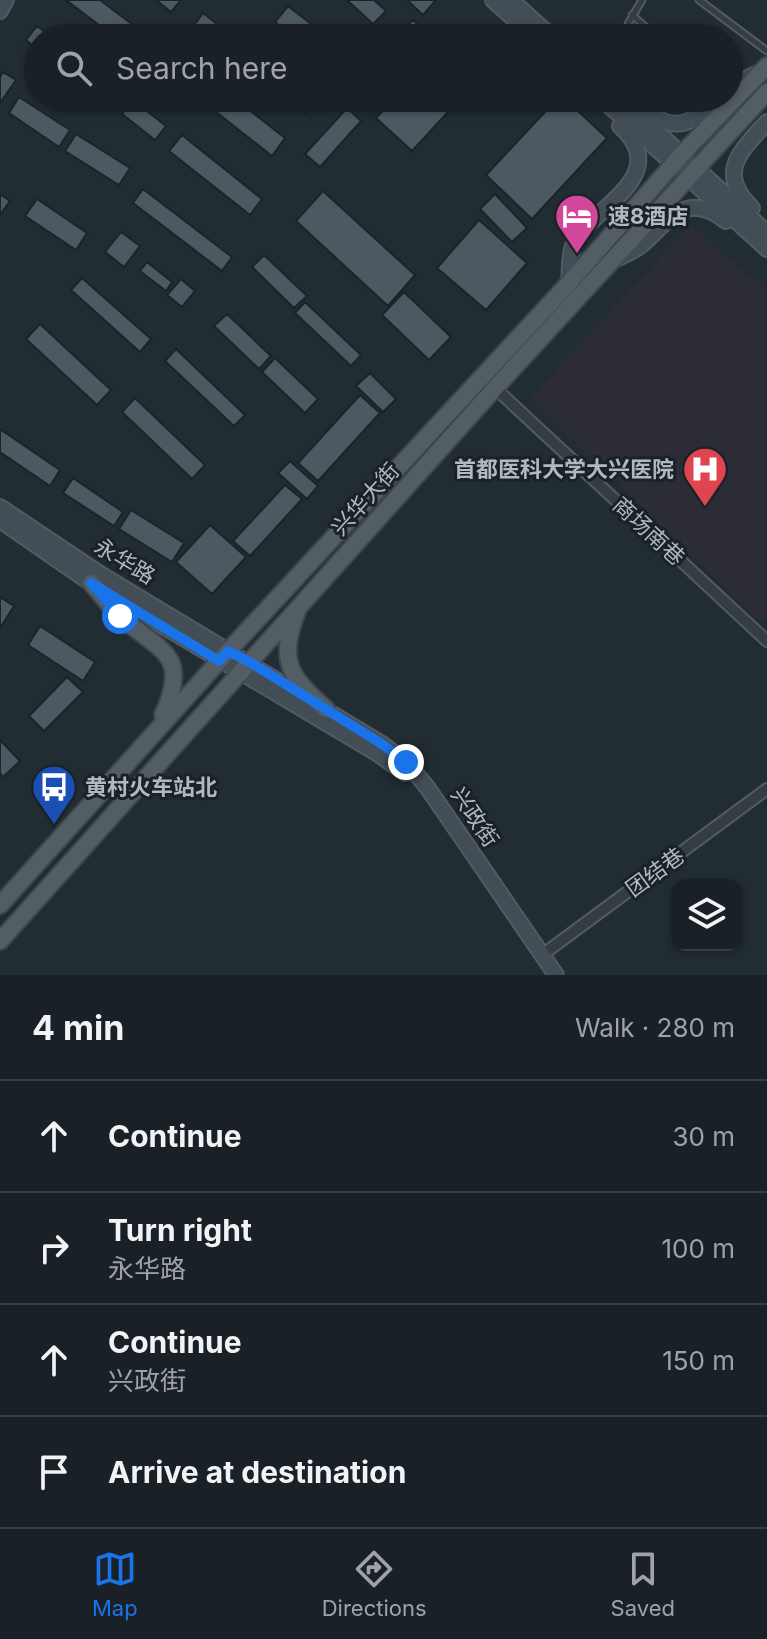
<!DOCTYPE html>
<meta charset="utf-8">
<style>
body{margin:0;font-family:Inter,"Noto Sans SC",sans-serif;background:#22292e;color:#f1f3f6}
.controls{position:absolute;right:24px;bottom:24px;display:grid;overflow:hidden;border-radius:16px;box-shadow:0 2px 6px #0004}
.controls button{width:72px;height:72px;display:grid;place-items:center;padding:0;border:0;border-bottom:2px solid #373e43;background:#192126;color:#f1f3f6;font:40px sans-serif}
.stop{position:absolute;width:24px;height:24px;margin:-18px;border:6px solid #1a73e8;border-radius:50%;background:#fff}
.stop.end{background:#1a73e8;border-color:#fff;box-shadow:0 2px 8px #0008}
.list{margin:0;padding:0;list-style:none}
h2{display:flex;justify-content:space-between;align-items:center;height:104px;margin:0;padding:0 32px;font-size:34px}
h2 small{font-size:26px;font-weight:400;color:#9fa3a7}
.list li{display:grid;grid-template-columns:52px 1fr auto;gap:24px;align-items:center;box-sizing:border-box;height:112px;padding:0 32px;border-top:2px solid #373e43}
.list b{display:block;font-size:30px;white-space:nowrap}
.list p{margin:0;font-size:26px;white-space:nowrap;color:#9fa3a7}
.list em{font-size:26px;font-style:normal;color:#9fa3a7}
.icon{flex:none;width:44px;height:44px;fill:none;stroke:currentColor;stroke-width:2;stroke-linecap:round;stroke-linejoin:round}
.map{position:relative;flex:none;width:767px;height:975px;overflow:hidden}
.search{position:absolute;background:#192126;box-shadow:0 2px 6px #0004;left:24px;right:24px;top:24px;height:88px;display:flex;align-items:center;gap:20px;box-sizing:border-box;padding:0 28px;border-radius:44px;color:#9fa3a7;font-size:30px}
.sheet{height:552px;background:#192126}
nav{display:flex;justify-content:space-around;align-items:center;box-sizing:border-box;height:112px;border-top:2px solid #373e43;background:#192126;font-size:22px;color:#9fa3a7}
nav a{display:grid;justify-items:center;gap:4px}
nav .on{color:#1a73e8}
.map>svg:first-child{display:block}
</style>
<div class="map">
<svg width="767" height="975" viewBox="0 0 767 975">
<rect width="100%" height="100%" fill="#212c33"/>
<!-- medical -->
<path fill="#2c2c36" d="M690 225 767 290V617L761 623 530 398Z"/>
<!-- building -->
<path fill="#4d5961" stroke="#1c242a" stroke-width="2" d="M66 0H100L149 37 116 38Z
M156 0H181L171 12Z
M347 0H374L386 11 373 24Z
M407 0H436L423 15Z
M288 6 329 38H294L275 22Z
M203 13 235 38H197L189 32Z
M413 20 432 38H418L406 27Z
M37 26 53 38H38V50L26 40Z
M3 72 16 80 0 103V77Z
M19 97 70 130 59 147 9 113Z
M219 98H234L285 138 272 156 211 108Z
M286 98H317L306 113Z
M395 98H461L412 151 376 118Z
M558 98H564L607 138 532 219 486 175Z
M133 100 166 126 155 140 122 114Z
M347 108 361 121 320 167 305 154Z
M76 134 130 168 119 185 65 151Z
M182 135 262 199 250 215 169 151Z
M143 189 232 257 222 271 133 203Z
M323 191 415 275 388 306 296 221Z
M0 194 10 201 0 215Z
M495 194 527 228 512 242 480 209Z
M37 199 87 233 76 250 25 216Z
M479 220 527 263 486 310 437 268Z
M121 232 140 246 124 267 105 252Z
M264 255 307 296 294 308 252 267Z
M147 262 172 282 166 291 140 271Z
M82 278 151 339 140 352 71 290Z
M181 279 195 291 182 307 167 295Z
M404 292 451 337 429 360 382 315Z
M305 302 361 355 351 366 295 313Z
M227 314 271 356 259 369 214 326Z
M40 324 111 390 97 405 26 339Z
M176 349 245 415 234 426 165 361Z
M275 358 318 399 305 413 262 372Z
M370 373 396 399 383 412 356 386Z
M360 395 380 413 318 481 298 463Z
M135 398 205 465 192 479 122 412Z
M0 429 60 470 50 486 0 452Z
M290 461 318 486 307 499 278 473Z
M73 478 123 512 114 526 63 493Z
M285 485 302 499 250 556 233 541Z
M131 510 184 543 172 562 119 529Z
M210 525 246 557 212 594 176 562Z
M0 597 14 606 0 628Z
M40 626 95 662 83 681 28 645Z
M67 677 83 692 44 731 29 716Z
M0 740 20 761 3 777 0 773Z"/>
<g fill="none" stroke-linecap="round" stroke-linejoin="round">
<!-- lane casing -->
<g stroke="#525b62" stroke-width="9">
<path id="lane" d="M699 0 767 51
M632 15 658 38
M628 38V24L642 0"/>
</g>
<!-- street casing -->
<g stroke="#525b62" stroke-width="14">
<path id="street" d="M495 388 767 641
M542 955 767 789"/>
</g>
<!-- secondary casing -->
<g stroke="#525b62" stroke-width="18">
<path id="secondary" d="M493 0 535 38
M511 0 553 38
M0 11 6 0
M729 87 758 73
M601 98 767 249
M620 98 767 233
M641 107C674 135 692 125 719 98
M752 208C716 172 740 152 767 122
M616 259C625 254 637 250 644 243 671 218 687 191 726 221
M569 283C570 272 569 256 573 246 591 206 675 177 620 126
M0 507 100 574 382 744 406 762 427 787 556 975
M0 520 91 583 375 752 405 773"/>
</g>
<!-- primary casing -->
<g stroke="#3e464d" stroke-width="20">
<path id="primary" d="M91 583C101 594 110 607 120 616 160 652 191 653 163 715
M297 612C278 661 289 676 326 709
M0 905 219 661 569 283 682 154 767 66
M0 941 495 388 767 92"/>
</g>
<!-- lane -->
<use href="#lane" stroke="#343d44" stroke-width="5"/>
<!-- street -->
<use href="#street" stroke="#343d44" stroke-width="10"/>
<!-- secondary -->
<use href="#secondary" stroke="#434d56" stroke-width="14"/>
<!-- primary -->
<use href="#primary" stroke="#525d64" stroke-width="16"/>
</g>
<g fill="none" stroke-linecap="round" stroke-linejoin="round">
<!-- route -->
<path stroke="#1a73e8" stroke-width="10" d="M120 616 91 583 219 661 228 651 248 661 382 744 406 762"/>
</g>
<!-- icons -->
<defs>
<g id="hotel-pin" transform="scale(2.3)"><path d="M0 17L-7.5 6A9.5 9.5 0 1 1 7.5 6Z" fill="#d1479c" stroke="#1a2228"/><path d="M-6-4.5h1.5V1H6V5H4.5V3h-9V5H-6ZM-4 0a1.8 1.8 0 1 1 3.6 0ZM.5 0V-2.5h3Q6-2.5 6 0Z" fill="#fff"/></g>
<g id="hospital-pin" transform="scale(2.3)"><path d="M0 17L-7.5 6A9.5 9.5 0 1 1 7.5 6Z" fill="#e0444e" stroke="#1a2228"/><path d="M-5-5h3v3.5h4V-5h3V5h-3V1.5h-4V5h-3Z" fill="#fff"/></g>
<g id="bus-pin" transform="scale(2.3)"><path d="M0 17L-7.5 6A9.5 9.5 0 1 1 7.5 6Z" fill="#1a4fb4" stroke="#1a2228"/><path d="M-5-6H5V4H4V6H2V4H-2V6H-4V4H-5ZM-3.5-4V0h7V-4ZM-3.5 1.2v1.5H-2V1.2ZM2 1.2v1.5H3.5V1.2Z" fill="#fff"/></g>
</defs>
<g fill-rule="evenodd">
<use href="#hotel-pin" x="577" y="216"/>
<use href="#hospital-pin" x="705" y="469"/>
<use href="#bus-pin" x="54" y="787"/>
</g>
<g text-anchor="middle" dominant-baseline="central" stroke-width="6" stroke-linejoin="round" paint-order="stroke">
<!-- poi labels -->
<g font-size="22" font-weight="bold" fill="#afb9c1" stroke="#1a2228" text-anchor="start">
<text x="608" y="216">速8酒店</text>
<text x="674" y="469" text-anchor="end">首都医科大学大兴医院</text>
<text x="85" y="787">黄村火车站北</text>
</g>
<!-- street labels -->
<g font-size="22" fill="#afb9c1" stroke="#1a2228">
<text transform="translate(365 499) rotate(-48)">兴华大街</text>
<text transform="translate(649 531) rotate(43)">商场南巷</text>
<text transform="translate(125 561) rotate(31)">永华路</text>
<text transform="translate(475 817) rotate(56)">兴政街</text>
<text transform="translate(655 872) rotate(-36)">团结巷</text>
</g>
</g>
</svg>
<div class="controls">
<button><svg class="icon" aria-label="layers" viewBox="0 0 24 24"><path d="M12 4l9 5-9 5-9-5zM3 14l9 5 9-5"/></svg></button>
</div>
<div class="stop" style="left:120px;top:616px"></div>
<div class="stop end" style="left:406px;top:762px"></div>
<div class="search"><svg class="icon" aria-label="search" viewBox="0 0 24 24"><circle cx="10" cy="10" r="6"/><path d="M15 15l6 6"/></svg>Search here</div>
</div>
<section class="sheet">
<h2>4 min<small>Walk · 280 m</small></h2>
<ul class="list">
<li><svg class="icon" aria-label="ahead" viewBox="0 0 24 24"><path d="M12 20V5M6 11l6-6 6 6"/></svg><div><b>Continue</b></div><em>30 m</em></li>
<li><svg class="icon" aria-label="right" viewBox="0 0 24 24"><path d="M7 20v-9h11M14 6l5 5-5 5"/></svg><div><b>Turn right</b><p>永华路</p></div><em>100 m</em></li>
<li><svg class="icon" aria-label="ahead" viewBox="0 0 24 24"><path d="M12 20V5M6 11l6-6 6 6"/></svg><div><b>Continue</b><p>兴政街</p></div><em>150 m</em></li>
<li><svg class="icon" aria-label="arrive" viewBox="0 0 24 24"><path d="M6 21V4h12l-3 4 3 4H6"/></svg><div><b>Arrive at destination</b></div></li>
</ul>
</section>
<nav>
<a class="on"><svg class="icon" aria-label="map" viewBox="0 0 24 24"><path d="M3 6l6-2 6 2 6-2v14l-6 2-6-2-6 2zM9 4v14M15 6v14"/></svg>Map</a>
<a><svg class="icon" aria-label="directions" viewBox="0 0 24 24"><path d="M12 3l9 9-9 9-9-9zM9 14v-3h6M13 9l2 2-2 2"/></svg>Directions</a>
<a><svg class="icon" aria-label="saved" viewBox="0 0 24 24"><path d="M7 4h10v16l-5-4-5 4z"/></svg>Saved</a>
</nav>
